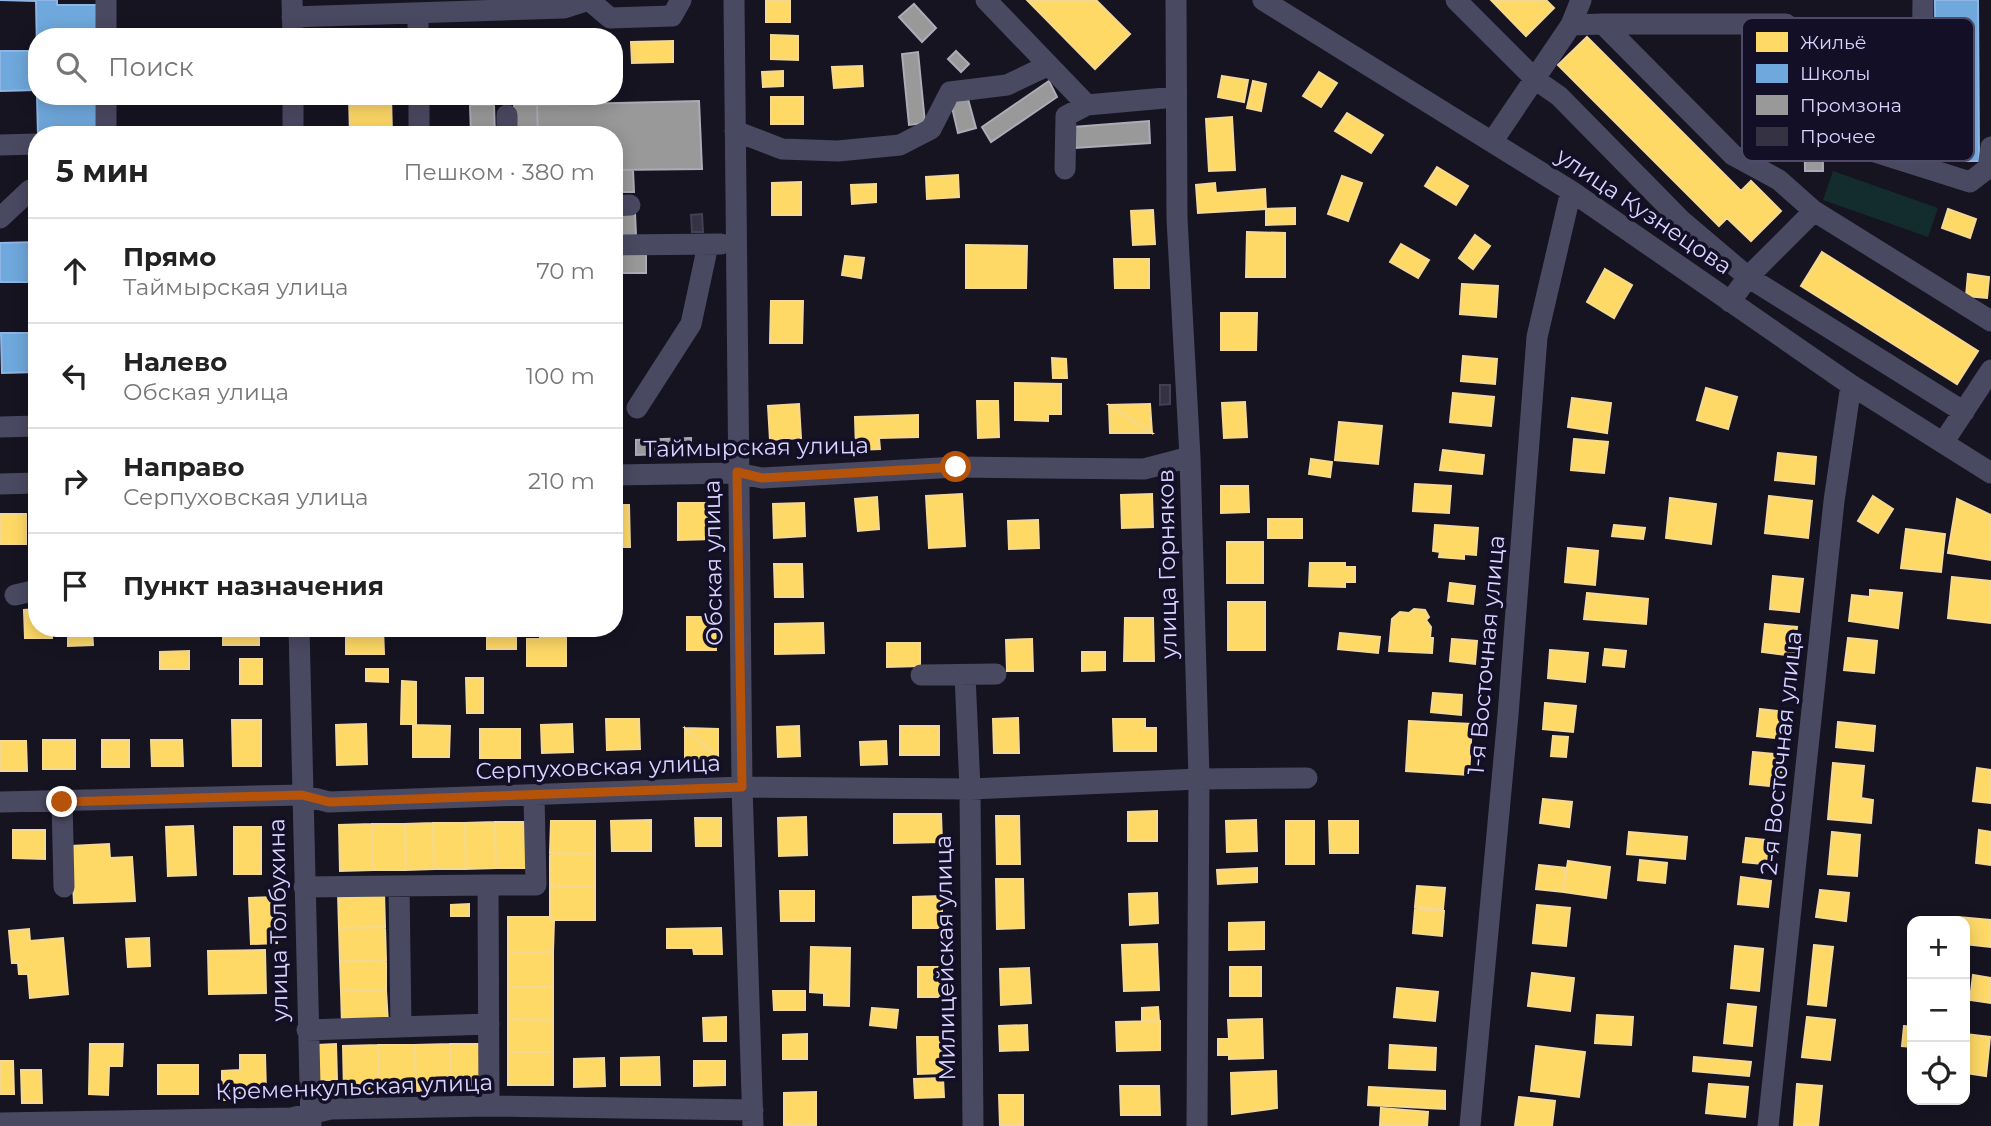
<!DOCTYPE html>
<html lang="ru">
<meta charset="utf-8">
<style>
body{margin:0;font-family:Montserrat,sans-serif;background:#f2f2f2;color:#222}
.controls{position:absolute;right:21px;bottom:21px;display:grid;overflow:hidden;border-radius:14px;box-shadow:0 4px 18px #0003}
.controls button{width:63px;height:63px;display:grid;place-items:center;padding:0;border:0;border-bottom:2px solid #e0e0e0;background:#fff;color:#222;font:35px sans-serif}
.stop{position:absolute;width:21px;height:21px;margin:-16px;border:5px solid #b45309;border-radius:50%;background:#fff}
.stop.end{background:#b45309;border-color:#fff;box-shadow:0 2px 7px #0008}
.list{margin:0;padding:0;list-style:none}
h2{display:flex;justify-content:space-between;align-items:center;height:91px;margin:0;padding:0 28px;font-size:30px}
h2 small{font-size:23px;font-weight:400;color:#767676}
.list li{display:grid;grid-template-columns:46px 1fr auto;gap:21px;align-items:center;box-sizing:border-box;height:105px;padding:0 28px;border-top:2px solid #e0e0e0}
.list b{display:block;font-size:26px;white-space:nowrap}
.list p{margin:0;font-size:23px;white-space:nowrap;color:#767676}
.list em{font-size:23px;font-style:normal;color:#767676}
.icon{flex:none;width:38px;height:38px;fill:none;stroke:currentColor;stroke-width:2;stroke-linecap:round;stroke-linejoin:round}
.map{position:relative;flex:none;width:1991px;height:1126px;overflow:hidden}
.search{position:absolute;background:#fff;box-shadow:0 4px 18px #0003;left:28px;top:28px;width:595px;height:77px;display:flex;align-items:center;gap:18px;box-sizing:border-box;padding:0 24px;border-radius:28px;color:#767676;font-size:26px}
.panel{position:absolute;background:#fff;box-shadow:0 4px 18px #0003;left:28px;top:126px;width:595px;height:511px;border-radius:28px}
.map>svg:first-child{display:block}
</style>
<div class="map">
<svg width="1991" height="1126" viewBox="0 0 1991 1126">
<rect width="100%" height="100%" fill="#161421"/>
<!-- green -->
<path fill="#132c2d" d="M1833 171 1938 208 1928 237 1823 200Z"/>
<!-- homes -->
<path fill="#ffd966" stroke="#f4d894" stroke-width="2" d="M766 0H790V22H766Z
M1027 0H1096L1130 34 1095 69Z
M1491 0H1546L1554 8 1526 36Z
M771 35 798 36V60L771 59Z
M1587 37 1741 191 1751 181 1781 211 1751 241 1727 218 1719 226 1558 65Z
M673 41V62L632 63 631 42Z
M862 66 863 86 834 88 832 67Z
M783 71V86L763 87 762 72Z
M1319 72 1337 83 1321 107 1303 96Z
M1222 76 1248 80 1244 102 1218 97Z
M1253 81 1266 84 1261 111 1247 108Z
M349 96H391L392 135H350Z
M771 97H803V124H771Z
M1347 113 1383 135 1371 153 1335 131Z
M1232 117 1235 170 1209 171 1206 119Z
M1437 167 1468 186 1456 205 1425 186Z
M958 175 959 197 927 199 926 177Z
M1342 176 1362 183 1348 221 1328 214Z
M801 182V215H772V183Z
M1215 183 1216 193 1265 189 1266 209 1198 213 1196 185Z
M876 184V202L852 204 851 185Z
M1295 208V224L1266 225V209Z
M1948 209 1976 219 1970 238 1942 228Z
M1153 210 1155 244 1133 245 1131 211Z
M1247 232 1285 233V277H1246Z
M1475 235 1490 246 1473 269 1459 258Z
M1401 244 1429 260 1418 278 1390 262Z
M966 245 1027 246 1026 288H966Z
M1822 252 1978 351 1957 384 1801 286Z
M845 256 864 258 861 278 842 275Z
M1114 259H1149V288H1115Z
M1605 269 1632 285 1614 318 1587 302Z
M1968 274 1989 277 1987 298 1966 296Z
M1462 284 1498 286 1496 317 1460 314Z
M771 301H803L802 343H770Z
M1221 313H1257L1256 350H1221Z
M1463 356 1497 359 1495 384 1461 381Z
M1052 358 1066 359 1067 378H1053Z
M1015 383 1061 384V414H1048V421L1015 420Z
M1706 388 1737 397 1728 429 1697 420Z
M1453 393 1494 397 1491 426 1450 422Z
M1572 398 1611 403 1607 433 1568 427Z
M977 401H998L999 437 978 438Z
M1245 402 1247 437 1224 438 1222 403Z
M799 404 801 438 770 440 768 406Z
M1150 404 1152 433 1109 405Z
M1109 405 1152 433H1110Z
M918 415V437L879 438 880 449 856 450 855 417Z
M1339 422 1382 426 1378 464 1335 460Z
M1574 439 1608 442 1604 473 1571 470Z
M1443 450 1484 455 1482 474 1440 470Z
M1778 453 1816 457 1814 484 1775 480Z
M1311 459 1332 462 1330 477 1309 474Z
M1415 484 1451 486 1449 513 1413 511Z
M1221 486H1248L1249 512 1221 513Z
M962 494 965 546 929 548 926 496Z
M1152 494 1153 527 1122 528 1121 495Z
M1769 496 1812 501 1808 538 1765 533Z
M1873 496 1893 509 1878 533 1858 521Z
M877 497 879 529 858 531 855 499Z
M1670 498 1716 504 1711 544 1666 538Z
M1957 499 1991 515V560L1948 553Z
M678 503H714V539L678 540Z
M804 503 805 536 774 538 773 504Z
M614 505H629L630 547H614Z
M0 514H26V544H0Z
M1268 519H1302V538H1268Z
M1038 520 1039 548 1009 549 1008 521Z
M1435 525 1478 528 1476 555 1464 554V559L1439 557 1440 552 1433 551Z
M1614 525 1645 528 1643 539 1612 536Z
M1906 529 1945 534 1941 572 1901 568Z
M1227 542H1263V583H1227Z
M1568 548 1598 551 1595 585 1565 582Z
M1310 563H1345V567H1355V582H1345V587L1309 586Z
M774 564H802L803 597H775Z
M1773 576 1803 579 1799 612 1770 609Z
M1952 577 1991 581V623L1948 618Z
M1450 583 1475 586 1473 604 1448 601Z
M1870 590 1902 593 1898 628 1849 621 1852 595 1870 597Z
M1587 593 1648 599 1646 624 1584 619Z
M1228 602H1265V650H1228Z
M37 609V628H52V638H25L24 610Z
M1414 609 1425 610 1429 617 1426 620 1431 627 1430 638H1433L1432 653 1389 651 1392 619 1400 612 1409 613Z
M687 617H715L716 650H687Z
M1125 618H1153L1154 661H1124Z
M823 623 824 653 775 654V624Z
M1765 624 1797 627 1794 656 1762 652Z
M68 628H92L93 645 68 646Z
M223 628H259V645H223Z
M346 628H383L384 654H346Z
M487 628H516V649H487Z
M540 628H566V666H527V639H540Z
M1340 633 1380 637 1378 653 1338 649Z
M1848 638 1877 641 1874 673 1844 670Z
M1032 639 1033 671H1007L1006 640Z
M1452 639 1477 641 1475 664 1450 661Z
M887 643H920V666L887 667Z
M1605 649 1626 651 1624 667 1603 665Z
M1550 650 1588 653 1585 682 1548 678Z
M189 651V669H160V652Z
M1082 652H1105V670L1082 671Z
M240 659H262V684H240Z
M366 669H388V682L366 681Z
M466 678H483V713H467Z
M402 681 416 682V724H401Z
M1433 693 1462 695 1461 715 1431 712Z
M1545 703 1576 706 1573 732 1543 729Z
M1760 709 1788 712 1785 739 1757 736Z
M1018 718 1019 753H994L993 719Z
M606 719H639L640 749 607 750Z
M1113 719H1145V728H1156V751H1114Z
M232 720H261V766H233Z
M1409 721 1472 724 1469 775 1406 771Z
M1838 722 1875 726 1873 751 1836 747Z
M366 724 367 764 337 765 336 725Z
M572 724 573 752 542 753 541 725Z
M413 725 450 726 449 757H413Z
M799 726 800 756 778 757 777 727Z
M900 726H939V755H900Z
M685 728 718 758 685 759Z
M685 728 718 729V758Z
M480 729H520V758H480Z
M1553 736 1568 737 1566 757 1551 756Z
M43 740H75V769H43Z
M102 740H129V767H102Z
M151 740H182L183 766H152Z
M0 741H26L27 771H0Z
M886 741 887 764 861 765 860 742Z
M1753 752 1784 755 1781 787 1750 784Z
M1833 763 1864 766 1861 798 1873 800 1871 823 1828 819Z
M1977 768 1991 770V803L1973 801Z
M1543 799 1572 802 1569 827 1540 823Z
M1157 811V841H1128V812Z
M894 814H941L942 842 894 843Z
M996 816H1019L1020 864H997Z
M806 817 807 855 779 856 778 818Z
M695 818H721V846H696Z
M651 820V851H612L611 821Z
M1256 820 1257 851 1227 852 1226 821Z
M551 821H595V854L550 853Z
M1286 821H1314V864H1286Z
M1329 821H1358V853H1330Z
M495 822H529L530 868H496Z
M495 822 496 868 466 869 465 823Z
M433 823 434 869 406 870 405 824Z
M433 823H465L466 869H434Z
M372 824 373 870 340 871 339 825Z
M372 824H405L406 870H373Z
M193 826 196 875 168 876 166 827Z
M234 827H261V874H234Z
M13 830H45V859L13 858Z
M1979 830 1991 832V865L1976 863Z
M1629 832 1687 837 1685 859 1627 854Z
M1832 832 1860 835 1857 876 1828 874Z
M1746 838 1775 841 1773 865 1743 862Z
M109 844 110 858 132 857 135 901 74 903 71 846Z
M550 853 595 854V887L550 886Z
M1640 860 1667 863 1665 883 1638 880Z
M1568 861 1610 867 1606 898 1563 892Z
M1539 865 1566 868 1563 892 1536 889Z
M1257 868V882L1218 884 1217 870Z
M1741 877 1771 881 1768 907 1738 904Z
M996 879H1023L1024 928 997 929Z
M550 886 595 887V920H554L550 917Z
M1417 886 1445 888 1443 909 1415 907Z
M1820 890 1849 893 1846 921 1816 917Z
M780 891H814V921H781Z
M384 892 385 927 339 928 338 893Z
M1157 893 1158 923 1130 925 1129 894Z
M942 896V928H913V897Z
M276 897 277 943 251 944 249 898Z
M469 904V916H451V905Z
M1537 905 1570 908 1566 946 1533 943Z
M1415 909 1444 911 1442 936 1413 933Z
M508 917H550L554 920 553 952H508Z
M1958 917 1991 920 1990 947 1965 944V921H1957Z
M1264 922V949L1229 950V923Z
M385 927 386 960 340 961 339 928Z
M721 928 722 954H694L693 948H667V929Z
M29 929 30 941 63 938 68 994 30 998 28 974H19L18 963H12L9 931Z
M149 938 150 966 128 967 126 939Z
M1157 944 1159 990 1124 991 1122 945Z
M1814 945 1833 947 1826 1006 1808 1004Z
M1735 946 1763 949 1759 991 1731 988Z
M811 947 850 948 849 1006 824 1005V993L810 992Z
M265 950 266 993 209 994 208 951Z
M508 952H553V987H508Z
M386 960V990L341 991 340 961Z
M918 967H943V997H918Z
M1230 967H1261V996H1230Z
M1029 968 1031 1003 1001 1005 1000 969Z
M1532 973 1574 978 1570 1011 1528 1006Z
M1973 975 1991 978V1003L1970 1000Z
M508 987H553V1020L508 1019Z
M1397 988 1438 992 1435 1021 1394 1017Z
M386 990 388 1023 342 1024 341 991Z
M773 991H805V1010H774Z
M1728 1004 1756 1007 1752 1046 1724 1043Z
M1158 1007 1159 1020H1142V1008Z
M872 1008 898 1010 896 1028 870 1025Z
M1597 1015 1633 1017 1631 1045 1595 1043Z
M726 1017V1041H704L703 1018Z
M1807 1017 1835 1020 1830 1060 1802 1057Z
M508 1019 553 1020V1052H508Z
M1262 1019 1263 1058 1229 1059V1055H1218V1039H1229L1228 1020Z
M1160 1021V1050L1117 1051 1116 1022Z
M1027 1025 1028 1050 1000 1051 999 1026Z
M1904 1026 1912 1027V1047L1902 1046Z
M807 1034V1059H783V1035Z
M1965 1034 1990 1037 1986 1076 1965 1073Z
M917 1037H942L944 1073 918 1074Z
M90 1044H123L122 1066H109L108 1095 89 1094Z
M336 1044 337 1080H318L317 1045Z
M450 1044H484L485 1089 451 1090Z
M450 1044 451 1090 416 1091 415 1045Z
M378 1045H415L416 1091H378Z
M378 1045V1091L344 1092 343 1046Z
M1390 1045 1436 1048 1435 1070 1389 1068Z
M1536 1046 1585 1052 1579 1097 1531 1091Z
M508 1052H553V1085H508Z
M240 1055H265L266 1092 235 1093V1100H222V1071L240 1070Z
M659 1057 660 1085H621V1058Z
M1694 1057 1751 1062 1749 1076 1693 1071Z
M604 1058 605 1086 574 1087V1059Z
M0 1061H13L14 1094H0Z
M694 1061H725V1085L694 1086Z
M158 1065H198V1094H158Z
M21 1070H41L42 1103H22Z
M1276 1071 1277 1108 1232 1114 1231 1073Z
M943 1078 944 1097 915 1098 914 1079Z
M1709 1084 1748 1087 1745 1117 1706 1113Z
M1797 1084 1822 1086 1818 1126H1794Z
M1120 1086H1159L1160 1115H1121Z
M1369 1087 1445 1091V1109L1368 1105Z
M816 1092V1125H784V1093Z
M999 1095H1023V1125H1000Z
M1519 1097 1555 1101 1552 1126H1515Z
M1381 1108 1428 1112 1427 1126 1380 1125Z"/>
<!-- schools -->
<path fill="#6fa8dc" stroke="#8fb5e6" stroke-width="2" d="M0 0H57V5H97V37H37V90L0 91V51H37L36 1Z
M1935 0H1978L1979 161H1936Z
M37 96H96L97 135H38Z
M37 242V282H0V243Z
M1 333H37V372L2 373Z"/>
<!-- industry -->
<path fill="#999" stroke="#acabb8" stroke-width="2" d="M914 4 936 28 922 42 899 17Z
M956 51 969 64 961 72 948 59Z
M918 52 925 123 909 125 902 54Z
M1049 81 1057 97 991 142 982 127Z
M1822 82 1823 171H1805L1804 83Z
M968 99 976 128 958 133 951 103Z
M699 101 702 169 614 170V135H538L537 105Z
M470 105H494L495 135H471Z
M514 105H537L538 135H515Z
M1149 121 1150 143 1075 148 1073 127Z
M614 170H633L634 192H614Z
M614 213H635L636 235H614Z
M614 255H646V273H614Z
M691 438V453L636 455V440Z"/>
<!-- building -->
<path fill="#343243" stroke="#433f54" stroke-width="2" d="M702 214 703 232H692L691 215Z
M1160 385H1170V404L1160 405Z"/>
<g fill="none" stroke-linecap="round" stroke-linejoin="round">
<!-- minor -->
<path stroke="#4a4962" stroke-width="21" d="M106 0V37
M292 0 293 37
M589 0 610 18 672 16 681 0
M734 0 742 787 753 1126
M986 0 1087 105 1176 97
M1176 0 1177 219 1190 457 1199 779 1197 1126
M1263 0 1571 191 1851 385 1991 473
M1456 0 1536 80 1559 96 1682 221 1748 277 1964 412
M418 13V37
M292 17 564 8 589 0
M1603 24H1786V84
M1571 25 1603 24 1733 155 1779 180 1814 211 1991 321
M106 96V135
M293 96V135
M419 96V135
M1855 104 1856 146 1970 182 1988 168 1991 147
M507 115V135
M735 131 782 149 838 151 900 145 931 129 950 92 1007 85 1047 66
M1492 142 1571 25 1581 0
M0 145 37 144
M1921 166 1923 0
M1065 169 1066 116 1087 105
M614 206 630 205
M0 218 30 190H37
M614 245 721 244
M1730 302 1748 277 1814 211
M637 408 691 324 708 245
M0 427 37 426
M1943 443 1991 370
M614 475 737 473 762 478 956 467 1144 469 1190 457
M0 484 37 483
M15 595 37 590
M299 628 311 1126
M921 675 996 674
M965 675 970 789 973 1126
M62 801 64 887
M0 802 302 795 329 802 742 787 970 789 1199 779 1307 778
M488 885H536L534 797
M399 886 401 1027
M304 887 488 885 489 1106
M307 1030 489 1024
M0 1123 291 1118 331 1109 489 1106 753 1110
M1470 1126 1508 715 1537 337 1571 191
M1768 1126 1834 501 1851 385"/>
</g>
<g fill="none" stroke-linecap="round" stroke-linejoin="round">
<!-- route -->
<path stroke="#b45309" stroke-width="9" d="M62 802 302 795 329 802 742 787 737 472 762 478 956 467"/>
</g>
<g text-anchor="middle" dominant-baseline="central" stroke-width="7" stroke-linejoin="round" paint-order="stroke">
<!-- street labels -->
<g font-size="23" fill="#d9d4ff" stroke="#130f26">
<text transform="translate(1644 211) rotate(34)">улица Кузнецова</text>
<text transform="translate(756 447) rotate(-1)">Таймырская улица</text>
<text transform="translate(713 563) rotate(-91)">Обская улица</text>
<text transform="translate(1167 564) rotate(-91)">улица Горняков</text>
<text transform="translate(1486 655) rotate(-85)">1-я Восточная улица</text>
<text transform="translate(1781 753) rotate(-84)">2-я Восточная улица</text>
<text transform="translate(598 767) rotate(-2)">Серпуховская улица</text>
<text transform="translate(278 920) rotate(-91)">улица Толбухина</text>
<text transform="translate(945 958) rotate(-91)">Милицейская улица</text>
<text transform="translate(354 1087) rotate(-2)">Кременкульская улица</text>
</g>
</g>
<!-- legend -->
<rect x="1742" y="18" width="232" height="143" rx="10" fill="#130f26" stroke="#4e4a67" stroke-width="2"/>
<rect x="1756" y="32" width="32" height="20" fill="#ffd966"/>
<rect x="1756" y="64" width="32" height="19" fill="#6fa8dc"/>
<rect x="1756" y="95" width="32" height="20" fill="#999"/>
<rect x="1756" y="127" width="32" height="19" fill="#343243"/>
<g font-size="19" fill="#d9d4ff">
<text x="1800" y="49">Жильё</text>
<text x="1800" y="80">Школы</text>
<text x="1800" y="112">Промзона</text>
<text x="1800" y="143">Прочее</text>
</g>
</svg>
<div class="controls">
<button>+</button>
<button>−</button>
<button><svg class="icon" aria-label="locate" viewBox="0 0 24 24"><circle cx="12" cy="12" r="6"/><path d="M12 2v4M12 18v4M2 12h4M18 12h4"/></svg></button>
</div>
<div class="stop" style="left:956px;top:467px"></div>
<div class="stop end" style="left:62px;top:802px"></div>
<div class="search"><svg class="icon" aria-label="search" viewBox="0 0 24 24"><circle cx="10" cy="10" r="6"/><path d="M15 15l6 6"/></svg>Поиск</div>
<section class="panel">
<h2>5 мин<small>Пешком · 380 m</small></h2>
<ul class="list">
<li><svg class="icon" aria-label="ahead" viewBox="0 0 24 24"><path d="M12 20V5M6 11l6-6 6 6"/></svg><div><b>Прямо</b><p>Таймырская улица</p></div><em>70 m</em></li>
<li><svg class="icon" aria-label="left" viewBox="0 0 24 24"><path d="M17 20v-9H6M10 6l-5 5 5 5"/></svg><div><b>Налево</b><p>Обская улица</p></div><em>100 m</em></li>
<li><svg class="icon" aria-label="right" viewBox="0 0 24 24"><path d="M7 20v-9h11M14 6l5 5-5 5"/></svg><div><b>Направо</b><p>Серпуховская улица</p></div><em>210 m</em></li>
<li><svg class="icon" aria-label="arrive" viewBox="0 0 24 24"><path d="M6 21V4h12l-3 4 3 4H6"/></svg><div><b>Пункт назначения</b></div></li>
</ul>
</section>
</div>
